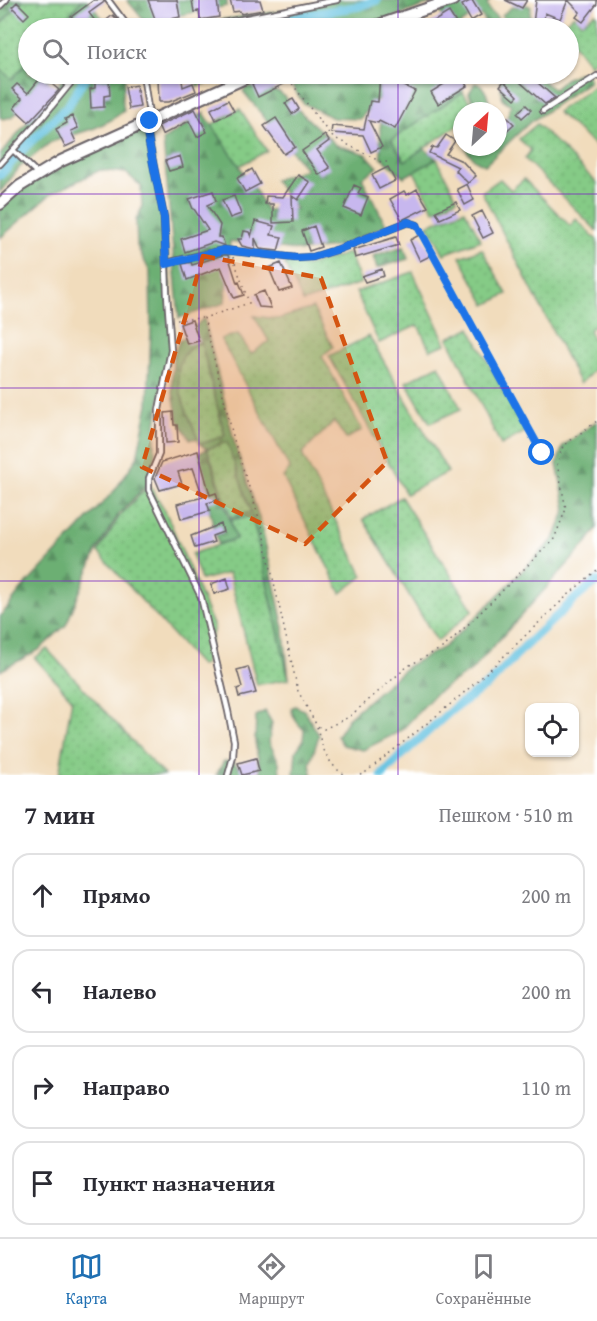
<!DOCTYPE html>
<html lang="ru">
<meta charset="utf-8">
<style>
body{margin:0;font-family:"Gentium Book Plus",serif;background:#f7f7f7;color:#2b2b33}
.controls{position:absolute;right:18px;bottom:18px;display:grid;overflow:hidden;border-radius:12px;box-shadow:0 2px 4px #0004}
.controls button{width:54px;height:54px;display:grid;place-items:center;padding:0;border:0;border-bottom:2px solid #e1e1e2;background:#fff;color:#2b2b33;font:30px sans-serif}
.compass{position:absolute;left:453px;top:102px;width:54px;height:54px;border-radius:50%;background:#fff;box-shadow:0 2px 4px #0004;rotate:26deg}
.stop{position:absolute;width:18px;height:18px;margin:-14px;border:4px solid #1a73e8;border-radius:50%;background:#fff}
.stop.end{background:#1a73e8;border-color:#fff;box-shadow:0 2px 6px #0008}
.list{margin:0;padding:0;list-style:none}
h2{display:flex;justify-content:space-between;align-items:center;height:78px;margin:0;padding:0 24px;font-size:26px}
h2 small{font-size:20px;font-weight:400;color:#7c7c81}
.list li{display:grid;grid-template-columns:39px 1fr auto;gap:18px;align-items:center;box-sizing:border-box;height:84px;margin:0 12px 12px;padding:0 12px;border:2px solid #e1e1e2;border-radius:18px}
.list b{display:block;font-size:22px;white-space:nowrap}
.list em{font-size:20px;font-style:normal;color:#7c7c81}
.icon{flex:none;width:33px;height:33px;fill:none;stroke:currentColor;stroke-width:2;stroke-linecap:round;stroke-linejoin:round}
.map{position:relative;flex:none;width:597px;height:775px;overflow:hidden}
.search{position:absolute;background:#fff;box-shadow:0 2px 4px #0004;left:18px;right:18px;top:18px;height:66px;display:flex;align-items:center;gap:15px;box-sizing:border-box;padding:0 21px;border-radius:33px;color:#7c7c81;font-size:22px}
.sheet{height:462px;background:#fff}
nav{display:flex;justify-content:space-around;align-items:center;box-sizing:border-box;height:84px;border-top:2px solid #e1e1e2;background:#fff;font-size:16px;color:#7c7c81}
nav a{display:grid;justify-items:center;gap:3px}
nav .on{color:#1f6fb2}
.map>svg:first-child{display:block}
</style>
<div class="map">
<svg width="597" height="775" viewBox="0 0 597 775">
<defs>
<pattern id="grass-dots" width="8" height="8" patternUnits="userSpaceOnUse" patternTransform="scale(1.5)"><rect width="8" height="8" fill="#85cb86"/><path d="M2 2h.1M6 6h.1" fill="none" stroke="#73ae75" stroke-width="1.8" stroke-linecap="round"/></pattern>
<pattern id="forest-firs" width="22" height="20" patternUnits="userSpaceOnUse" patternTransform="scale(1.5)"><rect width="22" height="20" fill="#6caf73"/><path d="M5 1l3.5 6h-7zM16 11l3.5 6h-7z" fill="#588e60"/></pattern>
</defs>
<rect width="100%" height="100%" fill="#fff"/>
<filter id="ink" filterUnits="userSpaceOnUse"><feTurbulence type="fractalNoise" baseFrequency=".0167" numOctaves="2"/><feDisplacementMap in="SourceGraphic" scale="12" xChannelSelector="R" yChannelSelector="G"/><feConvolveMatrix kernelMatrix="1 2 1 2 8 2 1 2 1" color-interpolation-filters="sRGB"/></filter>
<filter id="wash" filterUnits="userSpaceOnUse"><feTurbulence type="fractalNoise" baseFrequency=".008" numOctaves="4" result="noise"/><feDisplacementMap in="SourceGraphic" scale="24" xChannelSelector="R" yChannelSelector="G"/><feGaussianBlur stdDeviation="1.35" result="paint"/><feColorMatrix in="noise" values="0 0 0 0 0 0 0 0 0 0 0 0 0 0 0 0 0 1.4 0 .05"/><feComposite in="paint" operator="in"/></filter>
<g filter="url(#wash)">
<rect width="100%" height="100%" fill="#f1dcbc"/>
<!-- grass -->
<path fill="url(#grass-dots)" stroke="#547660" stroke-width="1.5" d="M23 0H82L57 28H28V61L12 80 0 69V25Z
M595 13 597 15V59L590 65 569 38 568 28 559 27 574 15 581 23Z
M597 84V147L557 112Z
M463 92 476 111H462V122L405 161 391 140Z
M240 109 267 151 239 166 211 125Z
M537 124 597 183V231L525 159 531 150 519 139Z
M437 159 457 199 434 211 414 171Z
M500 179 511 190 524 179 570 226 576 219 597 240V323L589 330 597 346V367L580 384 482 192Z
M465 210 481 240 444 254 428 225Z
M482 249 507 294 486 305 460 257Z
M349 253 361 283 303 302 284 262 307 266Z
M413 272 446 344 430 350 418 325 379 343 356 292Z
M313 308 333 347 322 356 362 430 346 439 334 421 302 454 363 576 341 593 283 477 290 469 221 339 238 334 251 354 269 341 254 316 278 319Z
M470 328 525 432 501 445 448 338Z
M369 336 448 472 406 494 329 356Z
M201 342 225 437 200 444C188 414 157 360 201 342Z
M439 365 461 409 430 423 406 382Z
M228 442 251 512 231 517 207 448Z
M149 485 165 510 214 627 205 664 201 666 98 552 119 517Z
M401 497 473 610 437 641 363 519Z
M252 516 289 679 257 685 229 573 201 580 192 554 235 539 231 520Z
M47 649 164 775H59L72 699 35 658Z"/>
<!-- forest -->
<path fill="url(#forest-firs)" stroke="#476857" stroke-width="1.5" d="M0 0H23L0 25Z
M82 0H87L104 20 96 28H57Z
M127 0H227V6L145 22Z
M329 0H440L363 28H338L337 22 301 28H162L288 10Z
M456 0H490L487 4 490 11 497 17 498 28H489L485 24 483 17 475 14 460 24 461 28H451L440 12 443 7Z
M527 5 531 7 528 28H508L502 15 512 7Z
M28 61V74H53L12 117 3 119 0 117V69L12 79Z
M578 73 587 74 590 81 528 124 485 165 475 160 467 151 466 147H498L511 105 502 99 500 74H541L545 83 554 89 565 79Z
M67 74H126L122 98 124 111 111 120 95 128 51 142 20 167 0 192V155Z
M195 74H230L197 87Z
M285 74H365L369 75 375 74 378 77 379 97 360 119 333 118 303 103Z
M391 74H460L463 92 391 140 405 161 424 148 437 159 404 177 381 157 380 128Z
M475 83C487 86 489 100 490 111H476L469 93Z
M247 87 279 92 336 145 366 154 378 167 362 178 386 225 341 246 302 251 230 241 225 303 179 318 163 140 204 113 256 191 266 210 296 209 274 180 306 169 243 91Z
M149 119 168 250 173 341 161 393 155 431V459L149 482 118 515 97 550 66 625 39 650 0 671V617L21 590 115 490 137 458 148 404 151 329 150 272 137 246 136 220 142 208 141 186 126 173 100 170 51 194 0 238V201Z
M404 246 408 259 377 268 373 256Z
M204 318 235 444 261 524 283 624 289 679 252 516 231 520V517L251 512 227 442 207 449 236 539 218 544 196 455 207 449 200 444 225 436 201 342C158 359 187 410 198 439H190L178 420 172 388 173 357 179 342Z
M597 421V528L585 545 471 671 436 693 401 731 363 750 343 745 337 736 349 717 408 666 444 647 476 617 554 539 566 509 557 464 563 446Z
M295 706 304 710 319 735 310 764 312 775H294L296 751 303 741 304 730C297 723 293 718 291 708Z
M265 711 272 723 269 742 279 762 280 775H261L255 742 256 716Z
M224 761 233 762 247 775H216Z"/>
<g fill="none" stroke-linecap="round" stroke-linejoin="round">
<!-- canal -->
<path stroke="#62c1e0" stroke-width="9" d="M236 28 254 24 360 6 377 0
M0 175 27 145 68 106 87 74
M382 775 404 753 454 708 491 682 525 646 576 598 597 581"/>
</g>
<g id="blocks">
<!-- building -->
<path fill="#c7b7ee" d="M94 0H104V2L89 13 99 26 113 15 124 28H79L71 17Z
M148 0H177L180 17 171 19V25L158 27Z
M192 0H217L219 17 200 20 199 11 194 12Z
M230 0H260L263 10 241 14 240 11 233 12Z
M472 0 481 15 471 21 462 5Z
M505 0H527L522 8Z
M536 0H597V4L583 22 576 17 580 12 568 0 560 19 545 13 543 25 533 24Z
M17 2 29 14 24 19 12 7Z
M449 12 456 23 446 28H423Z
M181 74 183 87 193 83 196 91 169 102H159L158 79 174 78 173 75Z
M273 74H281L286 83 258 97 252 84Z
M380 74H393L392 82 405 84 404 86 415 91 395 129 379 121 378 123 369 121 382 147 371 152 363 135 331 133 332 126 364 129 370 101 378 102Z
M460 74 467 86 438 104 431 92Z
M511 74H528L555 98 545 104Z
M42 76 59 90 29 122 14 108 22 98 12 89 17 84 28 93Z
M109 79 110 95 104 96V107L91 108 90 89 95 88V80Z
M504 81 518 96 515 99 500 86Z
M136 85 140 107 129 109 125 87Z
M293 99 299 109 292 114 285 103Z
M228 100 234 111 216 120 211 109Z
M526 105 531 110 522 118 517 113Z
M195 109 207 132 197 137 189 121 162 135 158 126Z
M72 116 78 128 71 131 76 142 65 147 56 129 67 123 65 119Z
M507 117 514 124 502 135 498 131V126Z
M276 118 295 147 284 154 264 126Z
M325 135 329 141 317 150 330 168 319 175 302 151Z
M446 135 455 141 446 154 462 161 476 176 468 183 455 170 458 167 429 153 432 147 437 148Z
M180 156 183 167 169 171 165 161Z
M388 167 395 181 379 189 372 175Z
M252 169 260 184 245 192 237 178Z
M298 175 310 182 298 200 292 196 293 222 273 223V204H265L266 196 283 197Z
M467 184 474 200 465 205 457 189Z
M354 185 361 188 358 193 368 197 361 215 344 208Z
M417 189 428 207 402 220 390 199 404 191 407 195Z
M213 191 216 201 207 205 220 225 218 237H222L225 246 214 242 185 252 181 239 208 230 194 209H193L189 199Z
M234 196 241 214 230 218 222 200Z
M456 202 460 210 440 219 436 211Z
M482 211 493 233 483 238 472 216Z
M255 221 274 226 271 235 282 237 278 251 260 249 255 238V249L242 246 238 239H242L244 231 249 232 251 237Z
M314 226 321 247 309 251 302 231Z
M421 234 432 255 420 261 410 240Z
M396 237 399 245 355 258 353 250Z
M223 255H228L237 283 239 282 244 295 234 298 221 267 187 280 182 264 191 262 192 265Z
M281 263 292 288 279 292 269 268Z
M382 269 384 276 365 282 362 276Z
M264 291 271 308 259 307 254 295Z
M192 320 199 341 187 344 180 324Z
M173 412 174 425H177L178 442 166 443 165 413Z
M198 451 210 495 216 493 218 500 207 503 210 511 181 519 177 504 203 497 193 468 178 472 182 484 160 490 155 478 162 462Z
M221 524 223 532 212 536 214 542 195 548 191 536Z
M227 578 230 589 214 594 211 584Z
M248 667 256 693 239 697 237 689 242 687 237 670Z
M256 758 259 771 242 775 238 763Z"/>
</g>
</g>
<g filter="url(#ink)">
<use href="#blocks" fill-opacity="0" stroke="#6a6368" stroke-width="1.5"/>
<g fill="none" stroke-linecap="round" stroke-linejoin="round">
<!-- service casing -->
<g stroke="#6a6368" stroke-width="8">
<path id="service" d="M108 0 129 28
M0 6 6 0
M198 28 337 0
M143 74 150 121
M543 111 597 76
M145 123 164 217 167 294 171 350 159 410V454L149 478V490L201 597 228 711 234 741 233 757 228 775
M13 150 38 174
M0 164 42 118 78 74
M166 263 224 250 296 258 313 257 339 249 408 222 417 225"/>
</g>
<!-- tertiary casing -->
<g stroke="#6a6368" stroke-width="14">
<path id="tertiary" d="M370 28 453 0
M0 204 20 186 61 161 254 74"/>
</g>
<!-- path -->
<path stroke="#6a6368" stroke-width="1.5" stroke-dasharray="1.5 4.5" stroke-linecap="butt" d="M285 74 331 136 381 162H389
M420 230 525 418 542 453 558 457
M233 257 249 303 204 318 235 444 261 524 298 691 317 726 324 729 349 717 408 666 444 647 476 617 554 539 566 509 557 464 563 446 597 421
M177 320 202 318
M317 727C321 745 328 767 346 775
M360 775 366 772C407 739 448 708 486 673 523 639 558 602 597 570"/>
<!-- service -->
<use href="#service" stroke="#fff" stroke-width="4.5"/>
<!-- tertiary -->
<use href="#tertiary" stroke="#fff" stroke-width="10"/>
</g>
</g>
<g fill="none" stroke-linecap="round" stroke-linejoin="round" filter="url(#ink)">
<!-- route -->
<path stroke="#1a73e8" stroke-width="8" d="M150 121 145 123 164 218 166 264 224 250 296 258 313 257 339 249 408 222 417 225 542 453"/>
</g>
<!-- marked area -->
<path fill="#d45411" fill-opacity="0.2" stroke="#d45411" stroke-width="4.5" stroke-dasharray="12 8" stroke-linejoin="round" d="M203 256 321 278 387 462 305 544 142 467Z"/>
<!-- grid -->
<path fill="none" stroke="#7b2cbf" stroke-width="1.5" stroke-opacity="0.55" d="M199 0V28M398 0V28M199 74V775M398 74V775M0 194H597M0 388H597M0 581H597"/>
</svg>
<div class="controls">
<button><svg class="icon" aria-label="locate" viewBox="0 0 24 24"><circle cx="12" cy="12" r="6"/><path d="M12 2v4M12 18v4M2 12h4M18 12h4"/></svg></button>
</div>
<svg class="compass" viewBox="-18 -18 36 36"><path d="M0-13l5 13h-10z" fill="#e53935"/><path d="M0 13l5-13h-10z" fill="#7c7c81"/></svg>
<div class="stop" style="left:542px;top:453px"></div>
<div class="stop end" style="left:150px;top:121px"></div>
<div class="search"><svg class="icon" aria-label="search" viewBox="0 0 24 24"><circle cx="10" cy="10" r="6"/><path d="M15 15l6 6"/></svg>Поиск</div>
</div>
<section class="sheet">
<h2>7 мин<small>Пешком · 510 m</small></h2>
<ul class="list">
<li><svg class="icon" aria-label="ahead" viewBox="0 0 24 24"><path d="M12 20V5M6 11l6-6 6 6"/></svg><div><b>Прямо</b></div><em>200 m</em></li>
<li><svg class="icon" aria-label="left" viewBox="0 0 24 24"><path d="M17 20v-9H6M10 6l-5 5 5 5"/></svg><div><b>Налево</b></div><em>200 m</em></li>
<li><svg class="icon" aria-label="right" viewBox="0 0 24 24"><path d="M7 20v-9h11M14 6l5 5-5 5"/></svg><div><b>Направо</b></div><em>110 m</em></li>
<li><svg class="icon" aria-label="arrive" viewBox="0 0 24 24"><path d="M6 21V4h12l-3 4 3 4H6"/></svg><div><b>Пункт назначения</b></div></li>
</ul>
</section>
<nav>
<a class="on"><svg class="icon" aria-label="map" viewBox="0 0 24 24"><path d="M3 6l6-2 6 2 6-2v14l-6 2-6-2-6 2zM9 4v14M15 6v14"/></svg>Карта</a>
<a><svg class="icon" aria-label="directions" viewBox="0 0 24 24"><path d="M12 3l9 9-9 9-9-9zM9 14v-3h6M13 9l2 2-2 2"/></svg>Маршрут</a>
<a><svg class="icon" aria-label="saved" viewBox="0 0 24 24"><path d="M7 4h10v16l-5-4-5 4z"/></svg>Сохранённые</a>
</nav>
